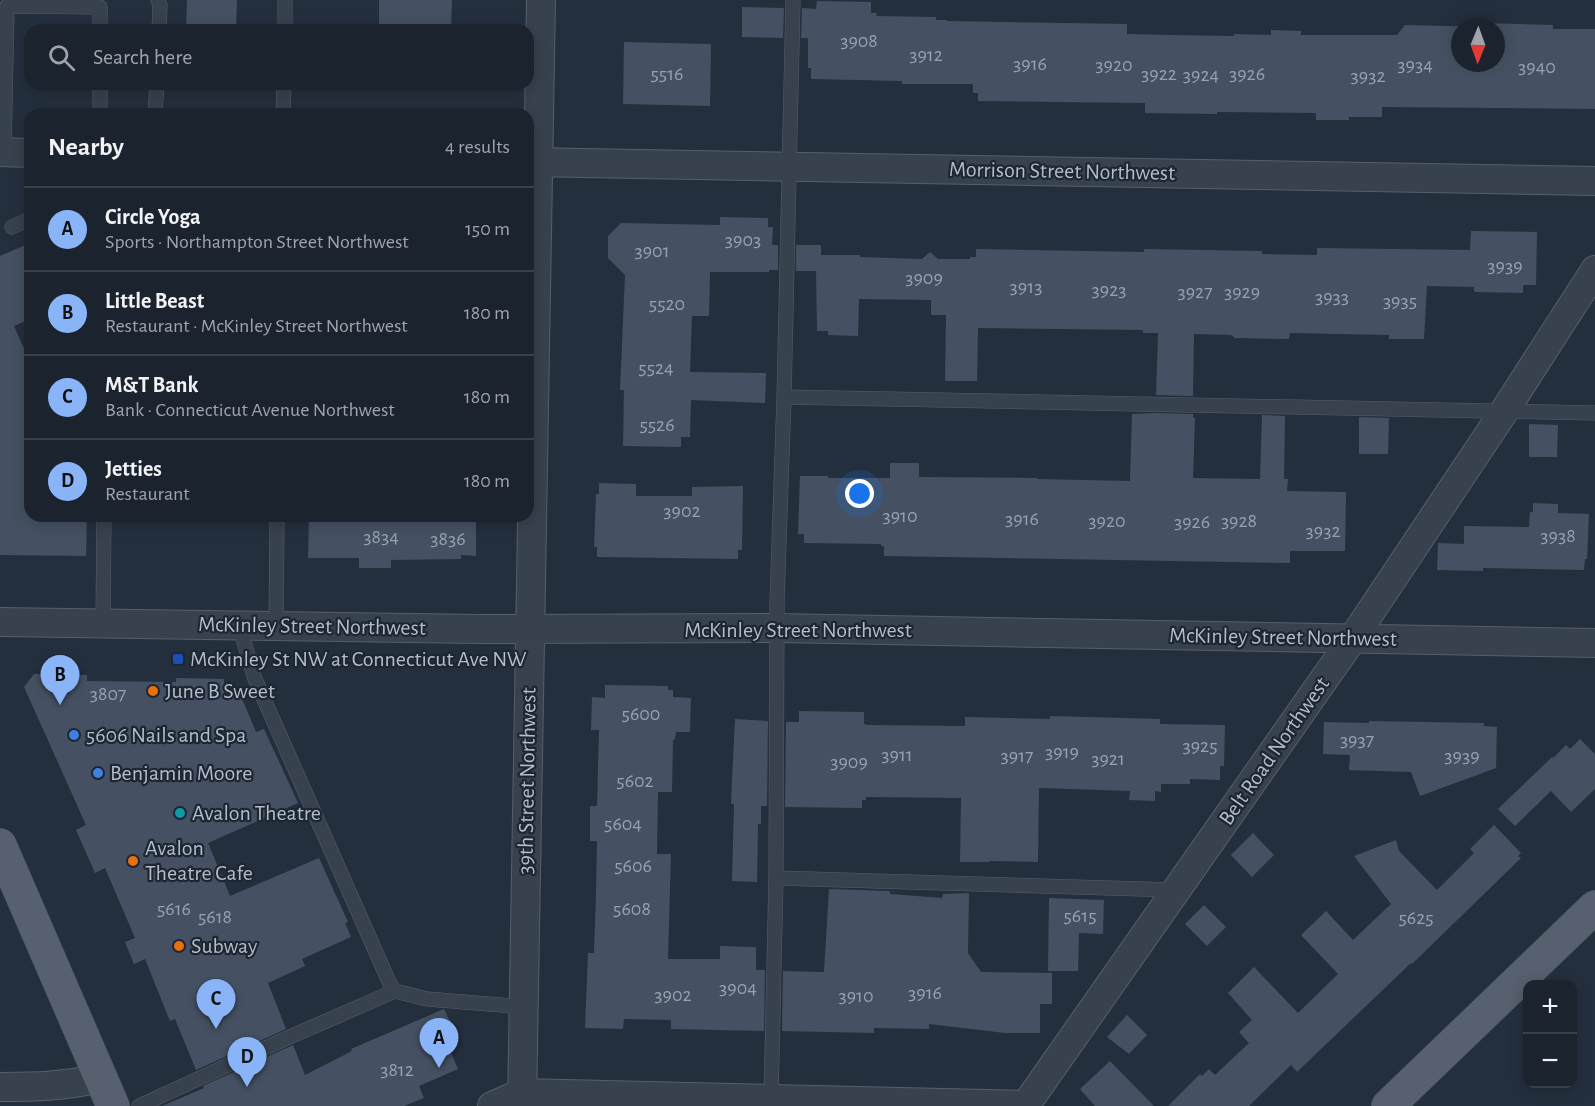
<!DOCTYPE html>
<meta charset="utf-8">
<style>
body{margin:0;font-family:"Alegreya Sans",sans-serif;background:#242b36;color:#f1f3f6}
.controls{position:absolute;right:18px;bottom:18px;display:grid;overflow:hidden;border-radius:12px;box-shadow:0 3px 15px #0003}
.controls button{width:54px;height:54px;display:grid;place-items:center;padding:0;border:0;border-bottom:2px solid #39404a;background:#1b232e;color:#f1f3f6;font:30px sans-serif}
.compass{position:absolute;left:1451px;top:18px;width:54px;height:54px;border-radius:50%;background:#1b232e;box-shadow:0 3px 15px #0003;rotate:181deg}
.you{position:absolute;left:860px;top:494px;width:21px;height:21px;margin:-15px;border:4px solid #fff;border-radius:50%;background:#1a73e8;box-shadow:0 0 0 9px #1a73e833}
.badge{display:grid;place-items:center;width:39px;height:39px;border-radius:50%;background:#8ab4f8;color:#111;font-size:20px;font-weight:700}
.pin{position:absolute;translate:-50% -50px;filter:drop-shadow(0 2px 3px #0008)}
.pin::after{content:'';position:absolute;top:32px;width:21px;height:18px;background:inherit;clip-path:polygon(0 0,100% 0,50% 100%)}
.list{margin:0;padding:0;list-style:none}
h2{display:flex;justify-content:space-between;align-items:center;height:78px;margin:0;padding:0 24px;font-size:26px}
h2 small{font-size:20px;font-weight:400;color:#a0a4aa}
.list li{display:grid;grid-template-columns:39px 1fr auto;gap:18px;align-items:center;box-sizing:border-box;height:84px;padding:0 24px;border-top:2px solid #39404a}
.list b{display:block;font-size:22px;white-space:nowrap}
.list p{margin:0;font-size:20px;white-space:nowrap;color:#a0a4aa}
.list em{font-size:20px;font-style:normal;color:#a0a4aa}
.icon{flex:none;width:33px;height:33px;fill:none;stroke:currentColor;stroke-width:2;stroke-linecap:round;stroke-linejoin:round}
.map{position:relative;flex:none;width:1595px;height:1106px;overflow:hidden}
.search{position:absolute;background:#1b232e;box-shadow:0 3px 15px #0003;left:24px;top:24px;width:510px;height:66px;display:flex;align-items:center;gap:15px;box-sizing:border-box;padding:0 21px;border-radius:18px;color:#a0a4aa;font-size:22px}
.panel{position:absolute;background:#1b232e;box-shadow:0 3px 15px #0003;left:24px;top:108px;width:510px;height:414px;border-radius:18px}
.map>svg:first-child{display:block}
</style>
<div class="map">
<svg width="1595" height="1106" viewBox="0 0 1595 1106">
<rect width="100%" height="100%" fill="#242f3e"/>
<!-- building -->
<path fill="#455162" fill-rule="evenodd" d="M187 0H237L236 30H186Z
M379 0H452L451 30H392V27H379Z
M817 1 871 2V13H877L876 16 936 17V20H947V21L1127 24V34L1172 35 1234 36V34L1271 35V30L1301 31V35H1397L1405 25 1486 27V23L1553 25V29H1595V109L1382 107V117H1349V120H1316V113L1217 112V114L1145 113V103L978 101V93H973V84H902V81L811 79V68H808V38H801L802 8 816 9ZM1460 27H1496V63H1460Z
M742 7 784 8 783 38 742 37Z
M624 42 711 44 710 106 623 104Z
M720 217 768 218V227H773L772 245H778V270H769V272H710L709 316H692L690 372 766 373 765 403 691 400 690 437H681V447L623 446 624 390H620L625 275 608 258V236L621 223 720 225Z
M1471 231 1537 232 1536 285H1523V293L1476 292 1474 291V287L1427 286 1424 339H1389V335L1290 333 1289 339 1235 338 1231 335 1194 334 1193 396 1156 395 1158 333H1143V330L978 328 977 381H945L946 315H931V300L859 299 858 336 828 335V331H817L816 271H796V245H821V255H860V257L922 259 930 252 938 259H970V257H976V249L1144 252V249L1262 251V254L1317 255V248L1470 250Z
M30 243V319L14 326 30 362V516H87L86 556 0 555V256Z
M1156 413 1193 414V418H1195L1193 478 1260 479 1262 415 1285 416 1284 479H1288L1287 491 1346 492 1345 551H1290V563L884 556V546H881V544L804 543V534H798L800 476H828V478H890V463H919V477L1037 478V479L1130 481 1132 414Z
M1359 417 1389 418 1388 454H1359Z
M1529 424 1558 425 1557 457H1529Z
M599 483 636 484V496H692V487L743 486 742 550H738V559L597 557V547H594L596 494H599Z
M1533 503 1558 504V513L1589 514 1587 559H1585L1584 570 1483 568V571L1437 570 1438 543 1464 544V526L1529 527 1530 512H1533Z
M309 516H462V522H476V556L461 555V559L391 560V568H359V558H308Z
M34 674 87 675V681L176 682V678L224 679V695L238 689 256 732 264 729 298 803 208 843 230 896 319 858 348 922 345 923 351 937 302 959 305 966 268 983 286 1029 196 1070 175 1019 170 1021 145 959 134 964 125 942 135 938 105 868 95 873 76 830 86 825 24 687Z
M605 685 668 686V690H673V697L691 698 690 732H676L675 739 673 740 672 792H658L657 854H671L668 959H720V946L756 947V970H765L764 1031 671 1029V1020L624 1019 623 1029 585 1028 588 953H594L596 895 597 841H590V806H597L599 730H591L592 697 605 698Z
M799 711 864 712V724L868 725 965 726V717L1050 719V716L1160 719V724L1225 725 1224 766H1220V780L1190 779V784H1161V792L1155 791V801L1129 800 1130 791 1039 788 1038 862 990 861V862H960L961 798 866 797V800H862V808L785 807 786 722H799Z
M735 719 768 721 767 806H761V824H758L757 882 732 881 734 804H731L732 781Z
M1369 721 1484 723V726L1497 727 1496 768 1420 796 1411 772 1349 770 1350 755 1323 754 1324 722 1369 723Z
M1580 739 1595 754V789L1571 812 1551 791 1515 826 1498 809 1552 757 1553 758 1566 745 1570 749Z
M1494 825 1521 853 1518 856 1521 858 1412 964 1411 963 1297 1072 1291 1065 1249 1106H1168L1200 1074 1202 1076 1209 1069 1215 1075 1249 1043 1239 1032 1252 1020 1228 993 1254 967 1298 1013 1338 974 1301 935 1326 911 1353 940 1391 904 1354 856 1396 840 1399 851 1437 890 1474 853 1470 849Z
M1253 833 1274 855 1252 877 1231 855Z
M829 889 890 891V894L942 898 943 894 969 893 968 953 981 972 1052 973V1004H1040V1033H1005L929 1024V1029L874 1028V1033L782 1031 783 971 824 972Z
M1049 898 1104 900 1103 934 1079 933 1078 971H1048Z
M1204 905 1226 927 1207 946 1185 924Z
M444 1009 456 1034 445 1039 458 1069 419 1086 424 1098 404 1106H162L204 1088 203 1086 293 1045 305 1075 352 1051 351 1049Z
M1127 1015 1147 1035 1129 1054 1107 1037Z
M1110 1061 1154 1106H1095L1080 1089Z"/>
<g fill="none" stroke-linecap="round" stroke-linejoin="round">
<!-- service casing -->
<g stroke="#565f6c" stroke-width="15">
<path id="service" d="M158 0 160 5 159 30
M285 30V0
M100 84V114
M155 114 157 84
M283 114 284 84
M4 152 7 6 100 7V30
M12 227 30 219
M784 397 1595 413
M103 623 104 516
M239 625 255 679 390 984 395 991
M276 626 277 516
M776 878 1176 890
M771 1099 776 878 777 601 784 397 793 0
M139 1106 285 1039 395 991 427 999 524 1007"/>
</g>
<!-- minor casing -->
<g stroke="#565f6c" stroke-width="30">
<path id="minor" d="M0 152 30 153
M528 162 1595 181
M0 622 479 629 777 628 1595 643
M0 1087C37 1087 65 1086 101 1078
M492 1106 522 1093 1025 1105
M522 1106 541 0
M1025 1106 1353 638 1505 410 1595 270"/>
</g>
<!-- primary casing -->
<g stroke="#414a57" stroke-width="34">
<path id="primary" d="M0 845 113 1106
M1388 1106 1595 907"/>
</g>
<!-- service -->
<use href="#service" stroke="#38414e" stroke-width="14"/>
<!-- minor -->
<use href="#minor" stroke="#38414e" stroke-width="28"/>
<!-- primary -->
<use href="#primary" stroke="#56606e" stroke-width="33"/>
</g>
<!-- markers -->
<rect fill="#1a4fb4" stroke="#1d2633" stroke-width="2" x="172" y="653" width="12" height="12" rx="3"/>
<g fill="#e8710a" stroke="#1d2633" stroke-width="2">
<circle cx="153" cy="691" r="6"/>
<circle cx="133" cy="861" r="6"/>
<circle cx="179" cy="946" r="6"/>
</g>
<g fill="#3f7fe0" stroke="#1d2633" stroke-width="2">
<circle cx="74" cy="735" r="6"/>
<circle cx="98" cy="773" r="6"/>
</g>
<circle fill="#0f9aa8" stroke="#1d2633" stroke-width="2" cx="180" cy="813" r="6"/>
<g text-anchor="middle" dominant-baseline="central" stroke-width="4.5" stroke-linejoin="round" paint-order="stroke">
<!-- number labels -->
<g font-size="20" fill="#98a1af">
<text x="859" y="41">3908</text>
<text x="926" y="55">3912</text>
<text x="1030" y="64">3916</text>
<text x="1114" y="65">3920</text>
<text x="1415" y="65">3934</text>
<text x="1537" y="67">3940</text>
<text x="667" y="74">5516</text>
<text x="1159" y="74">3922</text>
<text x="1247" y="74">3926</text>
<text x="1201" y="75">3924</text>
<text x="1368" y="76">3932</text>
<text x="743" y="240">3903</text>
<text x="652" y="251">3901</text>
<text x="1505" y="266">3939</text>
<text x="924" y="278">3909</text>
<text x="1026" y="287">3913</text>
<text x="1109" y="290">3923</text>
<text x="1195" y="292">3927</text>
<text x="1242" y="292">3929</text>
<text x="1332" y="297">3933</text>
<text x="1400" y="301">3935</text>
<text x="667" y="304">5520</text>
<text x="656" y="368">5524</text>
<text x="657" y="425">5526</text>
<text x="682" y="511">3902</text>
<text x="900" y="516">3910</text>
<text x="1022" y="519">3916</text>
<text x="1107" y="521">3920</text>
<text x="1239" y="521">3928</text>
<text x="1192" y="522">3926</text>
<text x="1323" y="531">3932</text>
<text x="1558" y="536">3938</text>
<text x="381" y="537">3834</text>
<text x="448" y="539">3836</text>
<text x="108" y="694">3807</text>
<text x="641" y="714">5600</text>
<text x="1357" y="740">3937</text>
<text x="1200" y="746">3925</text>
<text x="1062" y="752">3919</text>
<text x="897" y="755">3911</text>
<text x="1017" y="756">3917</text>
<text x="1462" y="756">3939</text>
<text x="1108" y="759">3921</text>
<text x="849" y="762">3909</text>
<text x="635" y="781">5602</text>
<text x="623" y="824">5604</text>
<text x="633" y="866">5606</text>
<text x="174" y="909">5616</text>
<text x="632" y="909">5608</text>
<text x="1080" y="916">5615</text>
<text x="215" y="917">5618</text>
<text x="1416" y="918">5625</text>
<text x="738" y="988">3904</text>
<text x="925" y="993">3916</text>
<text x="673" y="995">3902</text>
<text x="856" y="996">3910</text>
<text x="397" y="1070">3812</text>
</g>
<!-- street labels -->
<g font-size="22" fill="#b4bcc9" stroke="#1d2633">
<text transform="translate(1062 171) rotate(1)">Morrison Street Northwest</text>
<text transform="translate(312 626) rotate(1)">McKinley Street Northwest</text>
<text x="798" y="630">McKinley Street Northwest</text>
<text transform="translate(1283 637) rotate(1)">McKinley Street Northwest</text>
<text transform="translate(1274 751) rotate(-55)">Belt Road Northwest</text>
<text transform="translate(527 781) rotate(-89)">39th Street Northwest</text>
</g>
<!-- poi labels -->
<g font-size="22" fill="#b4bcc9" stroke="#1d2633" text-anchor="start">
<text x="190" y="659">McKinley St NW at Connecticut Ave NW</text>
<text x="165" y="691">June B Sweet</text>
<text x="86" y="735">5606 Nails and Spa</text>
<text x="110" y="773">Benjamin Moore</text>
<text x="192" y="813">Avalon Theatre</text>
<text x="145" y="848">Avalon<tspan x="145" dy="25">Theatre Cafe</tspan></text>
<text x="191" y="946">Subway</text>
</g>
</g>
</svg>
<div class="controls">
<button>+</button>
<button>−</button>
</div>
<svg class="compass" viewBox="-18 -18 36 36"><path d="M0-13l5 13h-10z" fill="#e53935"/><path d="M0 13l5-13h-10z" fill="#a0a4aa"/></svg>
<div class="you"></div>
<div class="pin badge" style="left:439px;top:1068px">A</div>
<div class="pin badge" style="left:60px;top:705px">B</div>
<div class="pin badge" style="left:216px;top:1029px">C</div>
<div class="pin badge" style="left:247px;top:1087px">D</div>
<div class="search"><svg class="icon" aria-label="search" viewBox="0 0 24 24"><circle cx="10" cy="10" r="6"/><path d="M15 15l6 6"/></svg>Search here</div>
<section class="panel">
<h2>Nearby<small>4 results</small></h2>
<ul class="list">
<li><span class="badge">A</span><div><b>Circle Yoga</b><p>Sports · Northampton Street Northwest</p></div><em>150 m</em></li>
<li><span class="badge">B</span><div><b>Little Beast</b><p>Restaurant · McKinley Street Northwest</p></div><em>180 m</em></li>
<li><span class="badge">C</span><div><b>M&amp;T Bank</b><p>Bank · Connecticut Avenue Northwest</p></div><em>180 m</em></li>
<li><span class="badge">D</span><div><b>Jetties</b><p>Restaurant</p></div><em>180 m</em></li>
</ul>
</section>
</div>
